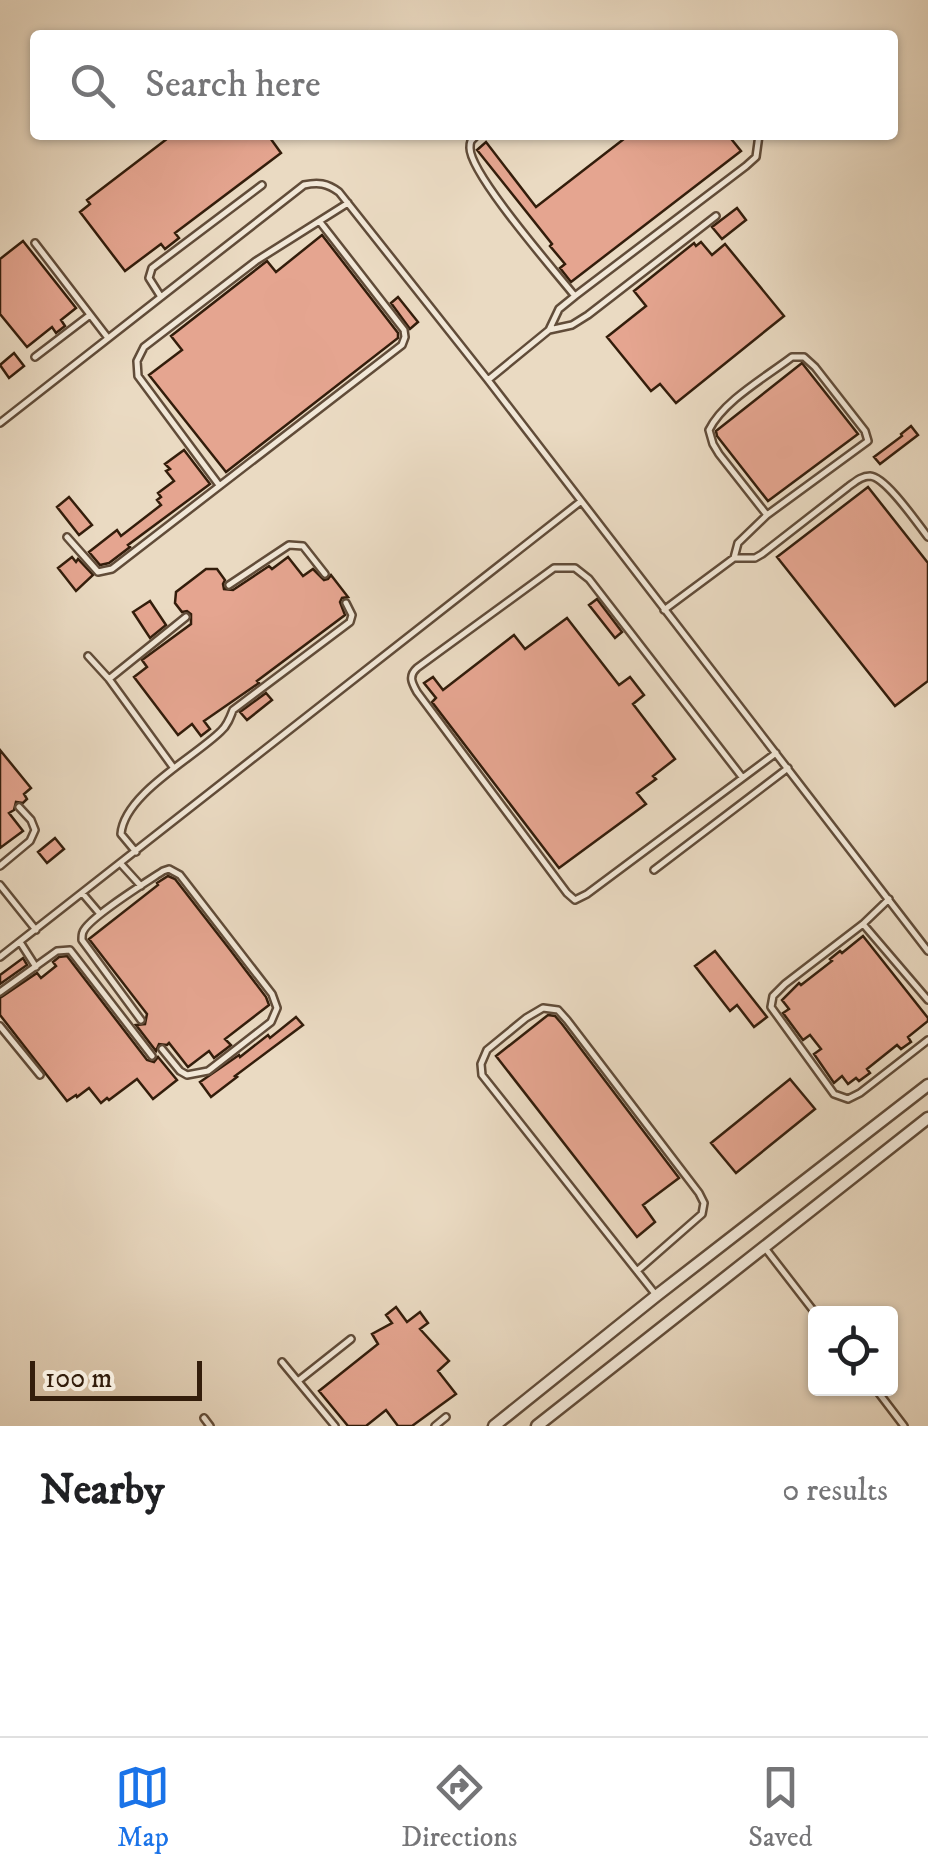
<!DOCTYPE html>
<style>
body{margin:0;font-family:"IM FELL DW Pica",serif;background:#f2f2f2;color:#202124}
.controls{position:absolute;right:30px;bottom:30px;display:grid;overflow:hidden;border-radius:10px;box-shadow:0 2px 8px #0004}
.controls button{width:90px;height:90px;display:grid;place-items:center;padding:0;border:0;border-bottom:2px solid #e0e0e0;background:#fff;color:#202124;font:50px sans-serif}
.scale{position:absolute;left:30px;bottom:25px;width:172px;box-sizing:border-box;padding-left:10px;border:5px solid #331d0b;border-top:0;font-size:28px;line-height:35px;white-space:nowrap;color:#331d0b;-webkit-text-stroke:8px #f1e7d7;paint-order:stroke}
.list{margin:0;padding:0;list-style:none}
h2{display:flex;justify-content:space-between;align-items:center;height:130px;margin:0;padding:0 40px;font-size:42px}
h2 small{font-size:32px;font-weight:400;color:#757577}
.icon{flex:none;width:55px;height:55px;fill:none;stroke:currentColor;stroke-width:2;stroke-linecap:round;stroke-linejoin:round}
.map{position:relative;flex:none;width:928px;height:1426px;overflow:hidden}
.search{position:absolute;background:#fff;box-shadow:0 2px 8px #0004;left:30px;right:30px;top:30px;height:110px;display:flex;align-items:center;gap:25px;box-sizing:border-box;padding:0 35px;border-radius:10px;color:#757577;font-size:38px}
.sheet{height:310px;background:#fff}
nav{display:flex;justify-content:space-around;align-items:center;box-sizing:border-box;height:140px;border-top:2px solid #e0e0e0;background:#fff;font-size:28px;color:#757577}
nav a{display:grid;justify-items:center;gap:5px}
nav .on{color:#1a73e8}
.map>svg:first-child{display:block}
</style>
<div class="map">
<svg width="928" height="1426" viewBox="0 0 928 1426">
<rect width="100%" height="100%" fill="#eadac2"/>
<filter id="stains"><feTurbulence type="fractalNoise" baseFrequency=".002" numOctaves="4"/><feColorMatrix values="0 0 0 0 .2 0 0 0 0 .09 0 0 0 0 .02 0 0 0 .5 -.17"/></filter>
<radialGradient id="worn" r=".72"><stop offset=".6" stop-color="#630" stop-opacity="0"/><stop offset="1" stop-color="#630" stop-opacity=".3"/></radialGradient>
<!-- building -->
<path fill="#e5a590" stroke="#331d0b" stroke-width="2.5" d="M172 135H268L281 153 175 233 179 238 165 249 161 244 125 271 80 212 90 204 87 200Z
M629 135H728L741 151 571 282 560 268 565 264 550 246 552 244 477 150 486 142 536 207Z
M737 208 746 220 722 239 712 227Z
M322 235 398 333V338L226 472 149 375 182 350 171 336 267 261 276 272Z
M23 241 76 308 61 320 65 326 56 333 52 327 27 347 0 314V259Z
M701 242 712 255 725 244 784 316 676 403 660 384 651 391 607 337 646 306 634 291 694 243 696 246Z
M398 297 418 322 410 329 391 303Z
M14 353 24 366 9 378 0 365Z
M802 363 858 434 768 501 717 436 716 431Z
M911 426 918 435 880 464 874 457 902 436 901 434Z
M184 450 210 484 128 545 130 547 109 563 100 565 89 552 117 530 121 536 161 505 157 500 161 497 158 493 174 481 166 471 170 469 165 464Z
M868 487 928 563V681L895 706 777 557Z
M69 497 92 525 79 535 57 507Z
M72 557 76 562 78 559 93 575 76 591 58 568Z
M288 557 303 576 313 569 324 580 328 579 331 575 348 597 342 598 340 602 345 615 257 681 259 683 204 721 210 729 201 736 192 724 178 735 134 677 147 667 142 660 191 624V614L187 611 182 612 175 603 176 592 206 569H217L225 580 223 584 224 589 233 590 269 566 272 569Z
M597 599 622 632 615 638 589 605Z
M150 601 166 625 150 638 133 612Z
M567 618 619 685 630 677 644 695 633 704 675 759 653 776 656 779 637 793 646 804 559 868 432 702 436 698 424 683 433 677 443 690 514 635 525 649Z
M266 693 272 700 247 720 240 712Z
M0 750 31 788 24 794 27 799 23 803 16 802 14 810 9 813 23 831 0 848Z
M55 838 64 849 47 863 38 852Z
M168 876 175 879 231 951 266 997 269 1005 225 1039 231 1045 214 1058 209 1051 188 1067 169 1043 167 1045 159 1044 156 1051 136 1025 145 1024 147 1014 89 939 158 885 157 883Z
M863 936 928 1018V1021L908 1037 911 1042 901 1049 897 1045 867 1069 870 1073 859 1081 856 1078 848 1084 842 1076 834 1083 814 1054 821 1049 810 1035 803 1040 783 1013 789 1009 782 1000 799 983 801 985 832 961 830 959 840 951 842 953Z
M715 951 767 1017 754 1027 737 1005 730 1011 695 966Z
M67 956 147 1060 154 1062 158 1057 177 1080 153 1099 137 1079 109 1100 107 1098 101 1103 89 1088 77 1097 76 1095 67 1101 0 1015V998L37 973 41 978 56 966 53 962 59 957Z
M23 958 27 965 0 984V975Z
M548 1015 555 1016 562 1024 679 1178 643 1205 655 1222 637 1237 496 1056Z
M296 1017 303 1025 235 1076 237 1077 211 1097 200 1082 239 1055 240 1057 268 1035 270 1038Z
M790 1079 815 1109 736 1173 711 1143Z
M396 1307 407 1322 420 1312 428 1323 420 1329 449 1361 438 1371 456 1394 412 1426H398L386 1410 366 1426H348L319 1391 378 1344 372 1334 392 1323 386 1315Z"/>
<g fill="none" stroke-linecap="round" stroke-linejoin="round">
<!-- service casing -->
<g stroke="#614c39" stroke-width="10">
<path id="service" d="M477 135C471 141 470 140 470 148 470 174 554 270 574 295
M35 243 108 338
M161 297 149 278 152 268 262 185
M549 330 572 325 588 315 716 216
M35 357 90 315
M488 380 549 330 559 309 575 296 746 166 756 157 759 135
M0 423 304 185C318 182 327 183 339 192L488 380 928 951
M219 485 138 376 137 361 144 347 256 261 348 203
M67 537 98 572 112 569 402 345 405 337 404 330 320 222
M734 558H755L762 554 848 487C855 482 861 476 870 476 886 477 917 523 928 537
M229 585 289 545 303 546 325 574
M664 610 734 558 738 543 767 515 868 441 865 431 815 367 804 357H792C766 377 723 401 709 430L713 444 719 454 767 515
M88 656 109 679 173 767
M109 679 186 617
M742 777 589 579 575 568H554L417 668C408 676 412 683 417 692L567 893 575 900 587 894 776 753
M136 852 121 834C124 794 195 757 221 731 227 726 230 718 233 710L350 622 352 615 346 603
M121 864 141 886
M0 866 30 841 35 830 31 820 19 807
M654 870 788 768
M0 885 36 930
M83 894 100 914
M889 899 863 924 785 984 773 996 771 1007 834 1094 848 1099 860 1093 928 1040
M863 924 928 1000
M20 942 36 967
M0 957 580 502
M0 992 57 951 70 950 152 1056
M141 1020 82 940C82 937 82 934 83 932 88 918 148 881 163 871L169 869 180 875 272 994 277 1008 271 1022 208 1071 187 1075 180 1071 162 1049
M0 1026 40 1075
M765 1248 816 1314
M637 1271 702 1214 704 1203 699 1193 567 1020 558 1010 543 1008 526 1018 487 1050 481 1064 482 1075 656 1295
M282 1362 335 1426
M298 1381 351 1339
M875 1388 904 1426
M204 1418 210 1426
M435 1426 446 1417"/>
</g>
<!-- minor casing -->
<g stroke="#614c39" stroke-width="15">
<path id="minor" d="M494 1426 656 1296 928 1085
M537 1426 928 1118"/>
</g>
<!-- service -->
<use href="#service" stroke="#f1e7d7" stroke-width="5"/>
<!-- minor -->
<use href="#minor" stroke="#f1e7d7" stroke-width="10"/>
</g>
<rect width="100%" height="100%" filter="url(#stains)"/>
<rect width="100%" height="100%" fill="url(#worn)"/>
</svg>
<div class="controls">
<button><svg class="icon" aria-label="locate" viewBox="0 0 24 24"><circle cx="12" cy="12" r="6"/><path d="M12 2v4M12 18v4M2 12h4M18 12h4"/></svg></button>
</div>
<div class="scale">100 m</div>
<div class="search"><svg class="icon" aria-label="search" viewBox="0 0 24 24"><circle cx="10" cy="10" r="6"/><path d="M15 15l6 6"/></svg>Search here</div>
</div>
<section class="sheet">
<h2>Nearby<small>0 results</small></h2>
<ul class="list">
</ul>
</section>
<nav>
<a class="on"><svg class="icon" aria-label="map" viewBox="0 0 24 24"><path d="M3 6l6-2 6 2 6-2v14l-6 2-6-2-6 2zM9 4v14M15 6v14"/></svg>Map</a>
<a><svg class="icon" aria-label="directions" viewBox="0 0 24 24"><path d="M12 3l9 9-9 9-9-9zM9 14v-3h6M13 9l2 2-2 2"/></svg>Directions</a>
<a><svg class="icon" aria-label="saved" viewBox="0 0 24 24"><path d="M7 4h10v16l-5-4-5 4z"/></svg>Saved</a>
</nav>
